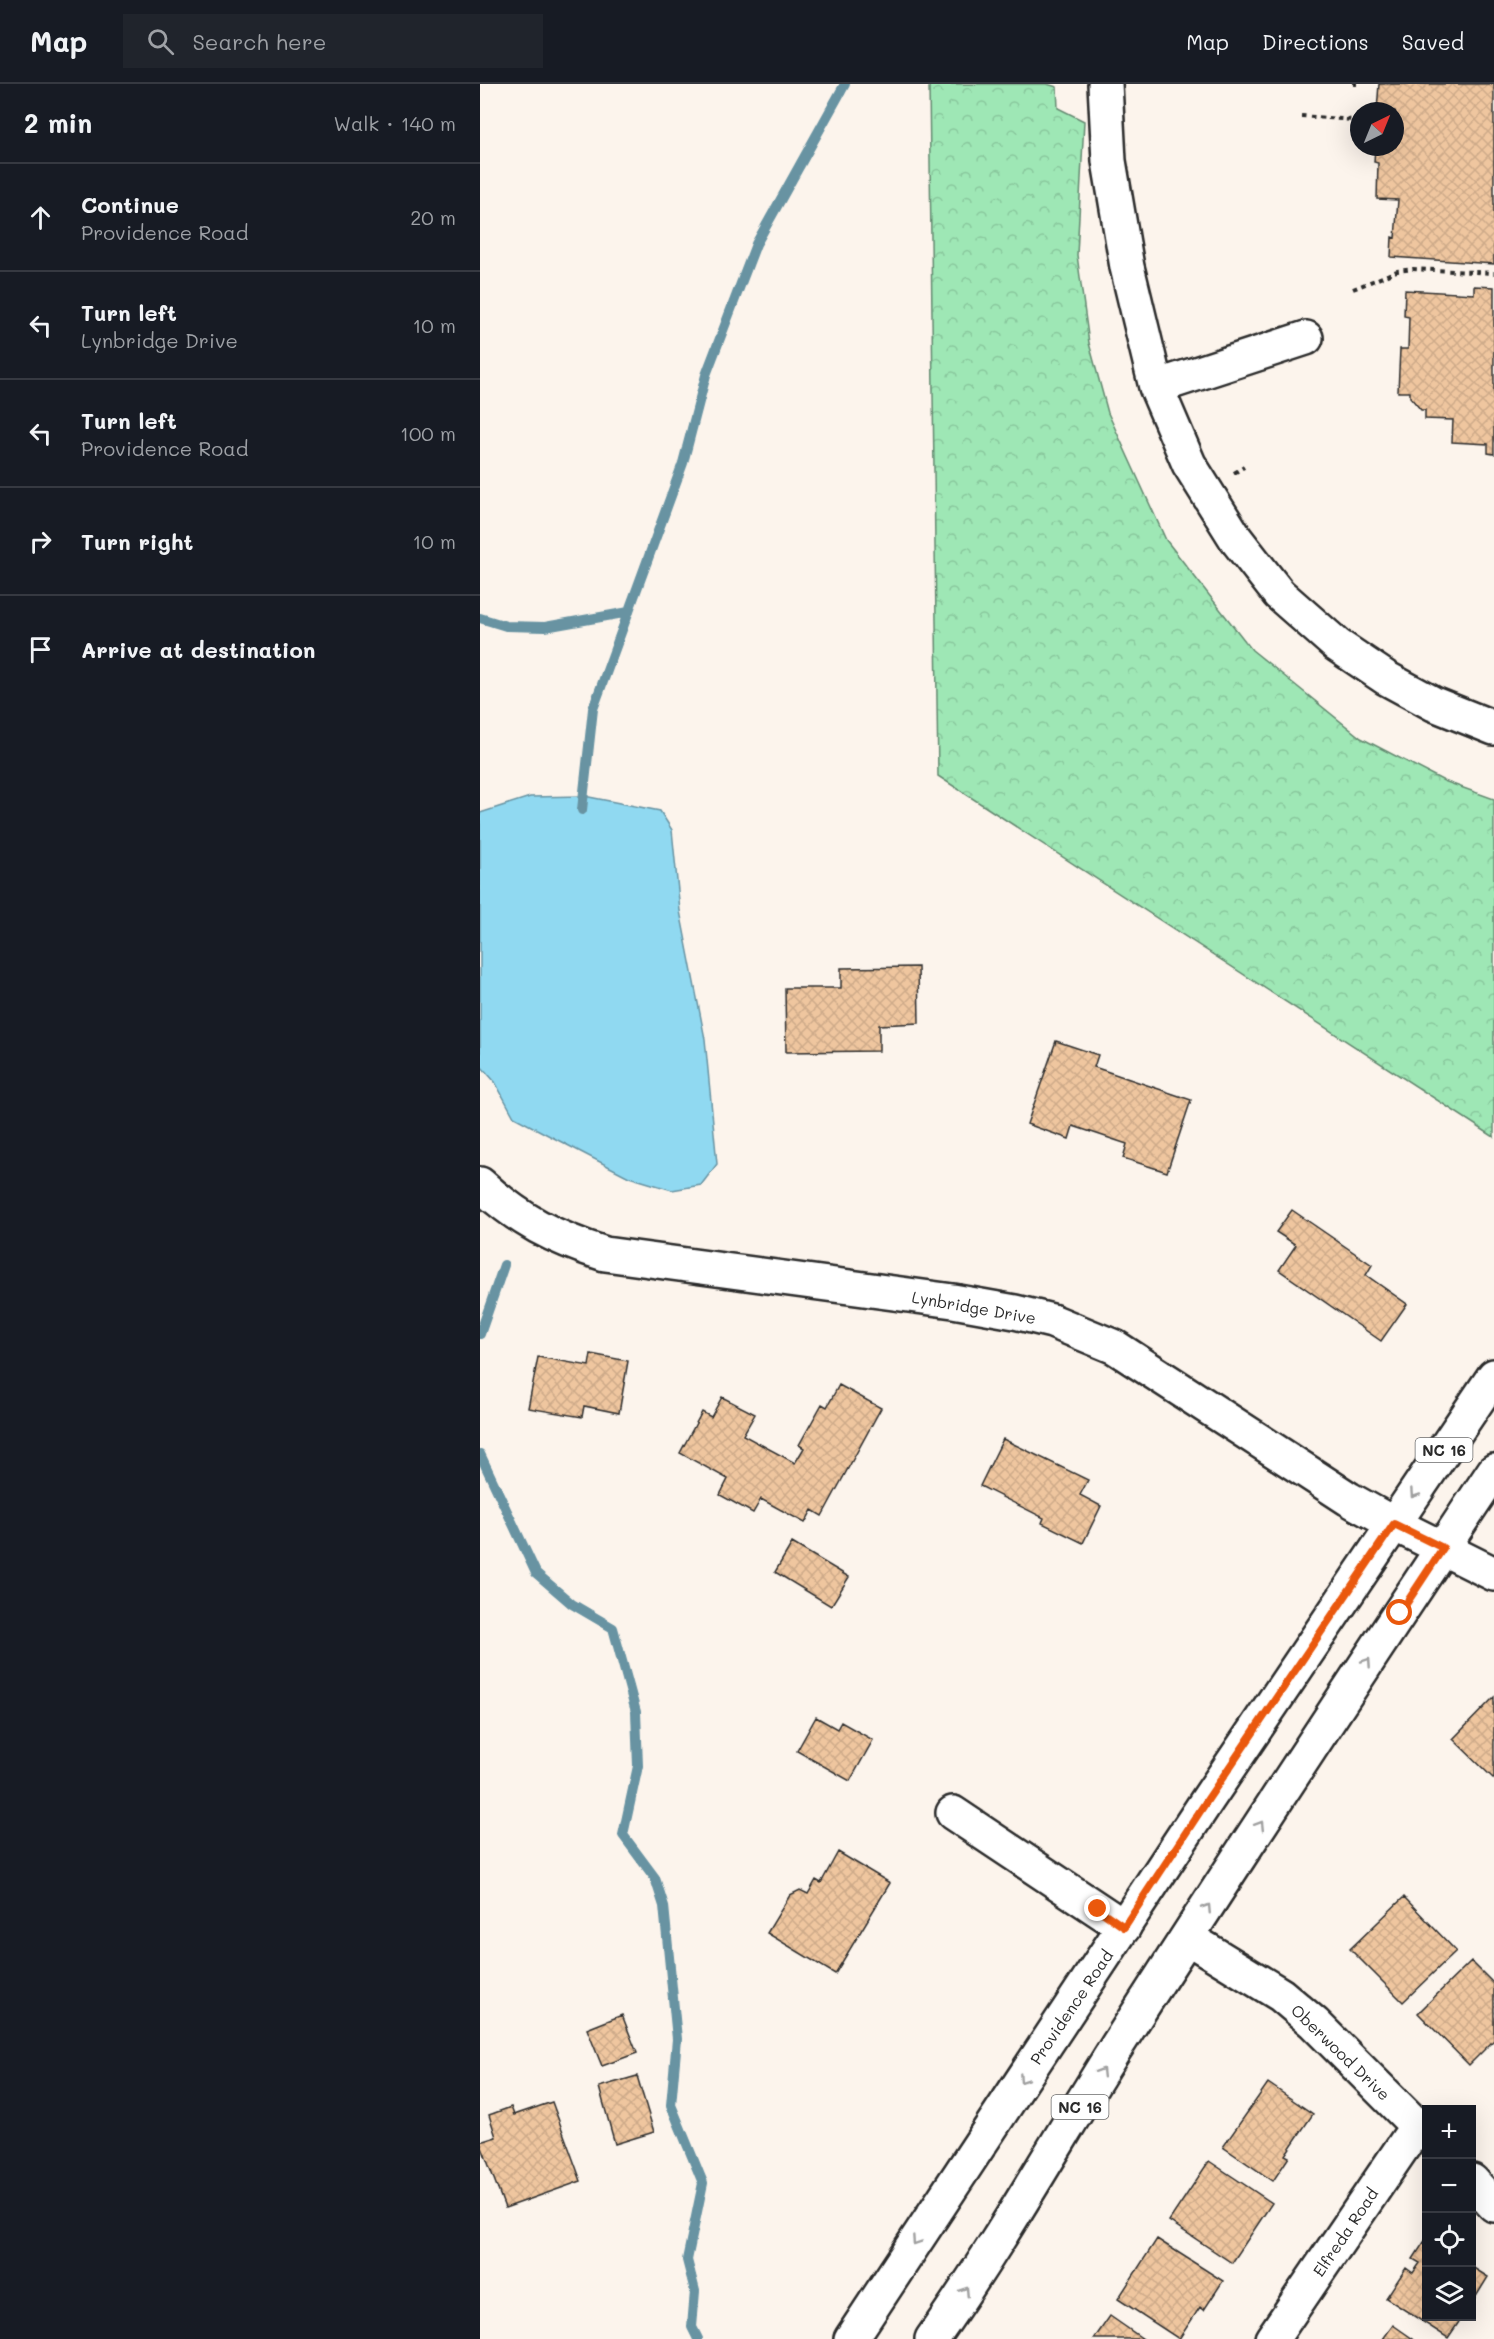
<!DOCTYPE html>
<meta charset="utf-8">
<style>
body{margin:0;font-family:Mali,sans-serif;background:#20242c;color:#f1f3f6}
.controls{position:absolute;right:18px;bottom:18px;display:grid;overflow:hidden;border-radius:0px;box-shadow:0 6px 24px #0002}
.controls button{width:54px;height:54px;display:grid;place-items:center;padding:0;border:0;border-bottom:2px solid #363941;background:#171b24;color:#f1f3f6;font:30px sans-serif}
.compass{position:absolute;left:870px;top:18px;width:54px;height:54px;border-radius:50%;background:#171b24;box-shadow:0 6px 24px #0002;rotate:43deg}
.stop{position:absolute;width:18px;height:18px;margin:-14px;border:4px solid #ea580c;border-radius:50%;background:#fff}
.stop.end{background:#ea580c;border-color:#fff;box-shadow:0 2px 6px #0008}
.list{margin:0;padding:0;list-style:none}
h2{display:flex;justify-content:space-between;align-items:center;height:78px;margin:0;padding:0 24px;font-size:26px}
h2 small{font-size:20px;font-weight:400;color:#9ea1a6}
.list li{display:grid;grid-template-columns:39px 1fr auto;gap:18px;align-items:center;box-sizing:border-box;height:108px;padding:0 24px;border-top:2px solid #363941}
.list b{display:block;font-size:22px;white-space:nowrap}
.list p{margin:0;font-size:20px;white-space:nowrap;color:#9ea1a6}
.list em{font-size:20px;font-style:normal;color:#9ea1a6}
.icon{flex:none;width:33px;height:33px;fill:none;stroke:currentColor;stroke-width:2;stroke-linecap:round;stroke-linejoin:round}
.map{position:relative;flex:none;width:1014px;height:2255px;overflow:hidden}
header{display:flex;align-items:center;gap:36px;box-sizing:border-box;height:84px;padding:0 30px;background:#171b24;border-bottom:2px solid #363941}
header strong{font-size:28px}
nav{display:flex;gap:33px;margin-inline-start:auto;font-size:21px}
.search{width:420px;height:54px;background:#20242c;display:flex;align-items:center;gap:15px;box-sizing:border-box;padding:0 21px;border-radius:0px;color:#9ea1a6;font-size:22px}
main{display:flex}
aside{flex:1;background:#171b24}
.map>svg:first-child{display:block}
</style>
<header>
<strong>Map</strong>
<div class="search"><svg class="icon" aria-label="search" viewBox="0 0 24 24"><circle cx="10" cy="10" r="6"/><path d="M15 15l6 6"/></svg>Search here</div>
<nav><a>Map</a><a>Directions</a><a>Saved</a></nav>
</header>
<main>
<aside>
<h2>2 min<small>Walk · 140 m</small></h2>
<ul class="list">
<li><svg class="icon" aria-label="ahead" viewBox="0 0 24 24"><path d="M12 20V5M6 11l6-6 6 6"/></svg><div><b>Continue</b><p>Providence Road</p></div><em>20 m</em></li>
<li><svg class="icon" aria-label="left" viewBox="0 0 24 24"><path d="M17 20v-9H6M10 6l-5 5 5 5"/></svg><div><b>Turn left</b><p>Lynbridge Drive</p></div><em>10 m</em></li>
<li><svg class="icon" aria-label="left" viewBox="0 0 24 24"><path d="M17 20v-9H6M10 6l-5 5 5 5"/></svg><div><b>Turn left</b><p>Providence Road</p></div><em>100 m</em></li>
<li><svg class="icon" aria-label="right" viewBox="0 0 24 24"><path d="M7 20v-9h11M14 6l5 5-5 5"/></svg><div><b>Turn right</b></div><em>10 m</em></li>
<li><svg class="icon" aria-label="arrive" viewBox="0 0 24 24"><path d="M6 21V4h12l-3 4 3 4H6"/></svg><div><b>Arrive at destination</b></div></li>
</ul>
</aside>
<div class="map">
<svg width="1014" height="2255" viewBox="0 0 1014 2255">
<defs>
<pattern id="forest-crowns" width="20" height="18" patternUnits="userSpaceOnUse" patternTransform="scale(1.5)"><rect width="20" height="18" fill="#9ee7b5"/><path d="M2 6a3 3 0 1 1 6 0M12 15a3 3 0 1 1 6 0" fill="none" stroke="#88c69c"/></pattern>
<pattern id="building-cross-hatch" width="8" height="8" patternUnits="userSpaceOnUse" patternTransform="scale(1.5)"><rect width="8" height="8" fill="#efc69f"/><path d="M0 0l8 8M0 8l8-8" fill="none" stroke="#cdaa89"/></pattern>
</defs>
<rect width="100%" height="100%" fill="#fcf4ec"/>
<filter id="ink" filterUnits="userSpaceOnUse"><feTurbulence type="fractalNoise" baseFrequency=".0167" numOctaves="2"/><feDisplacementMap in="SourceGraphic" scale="12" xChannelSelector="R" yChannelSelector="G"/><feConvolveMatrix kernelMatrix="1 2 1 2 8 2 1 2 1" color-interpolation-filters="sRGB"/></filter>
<g filter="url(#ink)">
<!-- forest -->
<path fill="url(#forest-crowns)" stroke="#648970" stroke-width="1.5" d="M449 0H567L577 3 578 24 604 37 597 171 609 259 628 329 686 456 772 566 881 654 964 697 1014 715V1053L458 692Z"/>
<!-- water -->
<path fill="#90d9f1" stroke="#6893a2" stroke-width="1.5" d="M104 712 180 727 192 746 200 827 225 955 237 1080 221 1101 192 1106 149 1093 68 1051 34 1033 15 998 0 981V729L50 713Z"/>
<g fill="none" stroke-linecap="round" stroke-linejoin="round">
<!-- stream -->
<path stroke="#6893a2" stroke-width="10" d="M0 534 26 542 65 543 149 528
M102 726 113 625 203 379 226 291 276 160 365 0
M0 1250 24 1181
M0 1370 56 1489 92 1520 133 1544 156 1628 158 1682 143 1751 175 1794 184 1822 197 1955 191 2021 223 2099 207 2176 215 2207 212 2243 218 2255"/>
</g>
<!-- building -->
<path fill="url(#building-cross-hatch)" stroke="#2b2b2b" stroke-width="1.5" d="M899 0H1014V180L911 173 912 153 915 154 918 116 897 115 898 79 894 78 895 63H915V27H897Z
M994 202 1014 203V370L1008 369V360L972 358 973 336 945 335V326H941L930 313V308H918L920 265H928L929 233 924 232 925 206 994 210Z
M438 883 439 939 399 941V967L306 968 305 904H361V884Z
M576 957 618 971 614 983 711 1016 687 1088 643 1074 647 1060 593 1042 589 1055 547 1040Z
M812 1126 892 1181 886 1191 927 1220 901 1257 799 1186 816 1161 796 1148Z
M111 1270 148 1277 139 1329 104 1322 102 1333 48 1324 58 1273 109 1282Z
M359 1301 401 1324 342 1432 332 1426 325 1439 281 1415 273 1429 240 1411 248 1395 200 1369 222 1328 231 1333 242 1313 275 1330 263 1351 315 1379 324 1364 319 1361 342 1320 347 1323Z
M523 1355 608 1396 600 1411 621 1422 603 1459 562 1439 564 1434 500 1402Z
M312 1459 369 1493 351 1522 295 1488Z
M1014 1613V1695L973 1655Z
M336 1633 357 1645 361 1638 393 1656 370 1697 317 1667Z
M358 1768 410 1799 355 1890 287 1849 310 1811 320 1806 328 1810 336 1796 341 1799Z
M924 1813 976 1867 923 1918 870 1865Z
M991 1877 1014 1900V1956L989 1981 938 1929Z
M142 1931 157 1969 122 1982 107 1945Z
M157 1992 174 2048 135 2060 119 2003Z
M788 1999 833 2030 805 2071 809 2073 793 2097 743 2063Z
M72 2018 101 2097 25 2124 0 2058 16 2053 9 2031 31 2023 34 2031Z
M729 2077 792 2119 752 2179 689 2137Z
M677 2155 743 2197 724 2226 720 2223 699 2255 638 2215Z
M946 2155V2232H983L968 2254 906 2214 926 2184 933 2189 940 2179 933 2175Z
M992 2183 1008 2193 992 2219Z
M630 2232 663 2255H614Z
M913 2241 933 2255H903Z"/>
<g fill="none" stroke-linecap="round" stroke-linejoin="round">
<!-- minor casing -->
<g stroke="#2b2b2b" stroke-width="38">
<path id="minor" d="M625 0 629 77 647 183 676 303 709 380 756 455 799 510 857 561 906 594 954 620 1014 644
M676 303 826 254
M0 1100C39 1136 74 1154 125 1170L473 1217 535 1228 572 1237 635 1263 869 1415 914 1440 1014 1490
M473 1729 644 1843
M708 1854 801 1911 834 1939 946 2051
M992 2097 1014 2121
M792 2255 937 2042"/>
</g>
<!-- major casing -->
<g stroke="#2b2b2b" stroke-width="38">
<path id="major" d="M371 2255 728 1715 1014 1292
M452 2255C518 2162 574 2062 635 1965 759 1771 886 1579 1014 1387"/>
</g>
<!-- path -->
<path stroke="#2b2b2b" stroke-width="4" stroke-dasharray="4.5 4.5" stroke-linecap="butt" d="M873 0H877
M821 32 874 36
M873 205 917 187 933 185 1014 189
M754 389 764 383"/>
<!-- minor -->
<use href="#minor" stroke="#fff" stroke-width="33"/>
<!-- major -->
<use href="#major" stroke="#fff" stroke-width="33"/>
</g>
<!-- one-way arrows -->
<defs><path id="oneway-chevron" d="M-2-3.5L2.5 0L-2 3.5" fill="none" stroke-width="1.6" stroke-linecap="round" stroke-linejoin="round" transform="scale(1.5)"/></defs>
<g stroke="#a0a0a0">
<use href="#oneway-chevron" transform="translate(934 1410) rotate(124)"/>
<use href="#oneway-chevron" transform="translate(887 1578) rotate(-56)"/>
<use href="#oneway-chevron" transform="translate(780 1741) rotate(-58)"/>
<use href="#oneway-chevron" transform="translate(727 1824) rotate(-57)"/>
<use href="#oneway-chevron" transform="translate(621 1988) rotate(-58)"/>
<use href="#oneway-chevron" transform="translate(543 1995) rotate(124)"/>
<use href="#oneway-chevron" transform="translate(436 2157) rotate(124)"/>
<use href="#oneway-chevron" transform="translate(485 2207) rotate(-57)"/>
</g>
</g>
<g fill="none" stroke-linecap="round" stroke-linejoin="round" filter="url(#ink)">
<!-- route -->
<path stroke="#ea580c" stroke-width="8" d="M618 1825 644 1843 728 1715 914 1440 963 1464 920 1529"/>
</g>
<g text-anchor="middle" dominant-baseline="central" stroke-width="6" stroke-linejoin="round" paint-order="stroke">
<!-- shield labels -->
<g fill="#fff" stroke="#6b6b6b" stroke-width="1.5">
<rect x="935.5" y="1354" width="57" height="24" rx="4.5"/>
<rect x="571.5" y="2011" width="57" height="24" rx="4.5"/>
</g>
<g font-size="15" font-weight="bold" fill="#2b2b2b">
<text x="964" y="1366">NC 16</text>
<text x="600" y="2023">NC 16</text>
</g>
<!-- street labels -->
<g font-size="16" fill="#2b2b2b" stroke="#fff">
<text transform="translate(494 1223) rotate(10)">Lynbridge Drive</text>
<text transform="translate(591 1923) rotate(-56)">Providence Road</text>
<text transform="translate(861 1968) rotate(44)">Oberwood Drive</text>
<text transform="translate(865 2148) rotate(-56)">Elfreda Road</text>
</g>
</g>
</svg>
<div class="controls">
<button>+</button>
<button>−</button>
<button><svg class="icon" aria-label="locate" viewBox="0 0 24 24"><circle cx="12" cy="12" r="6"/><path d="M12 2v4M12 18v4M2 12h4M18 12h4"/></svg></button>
<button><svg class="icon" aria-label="layers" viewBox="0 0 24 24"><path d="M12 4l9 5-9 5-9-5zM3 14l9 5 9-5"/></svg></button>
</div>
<svg class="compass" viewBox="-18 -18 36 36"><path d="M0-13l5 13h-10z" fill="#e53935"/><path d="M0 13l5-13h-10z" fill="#9ea1a6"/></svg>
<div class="stop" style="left:920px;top:1529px"></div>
<div class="stop end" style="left:618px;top:1825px"></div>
</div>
</main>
